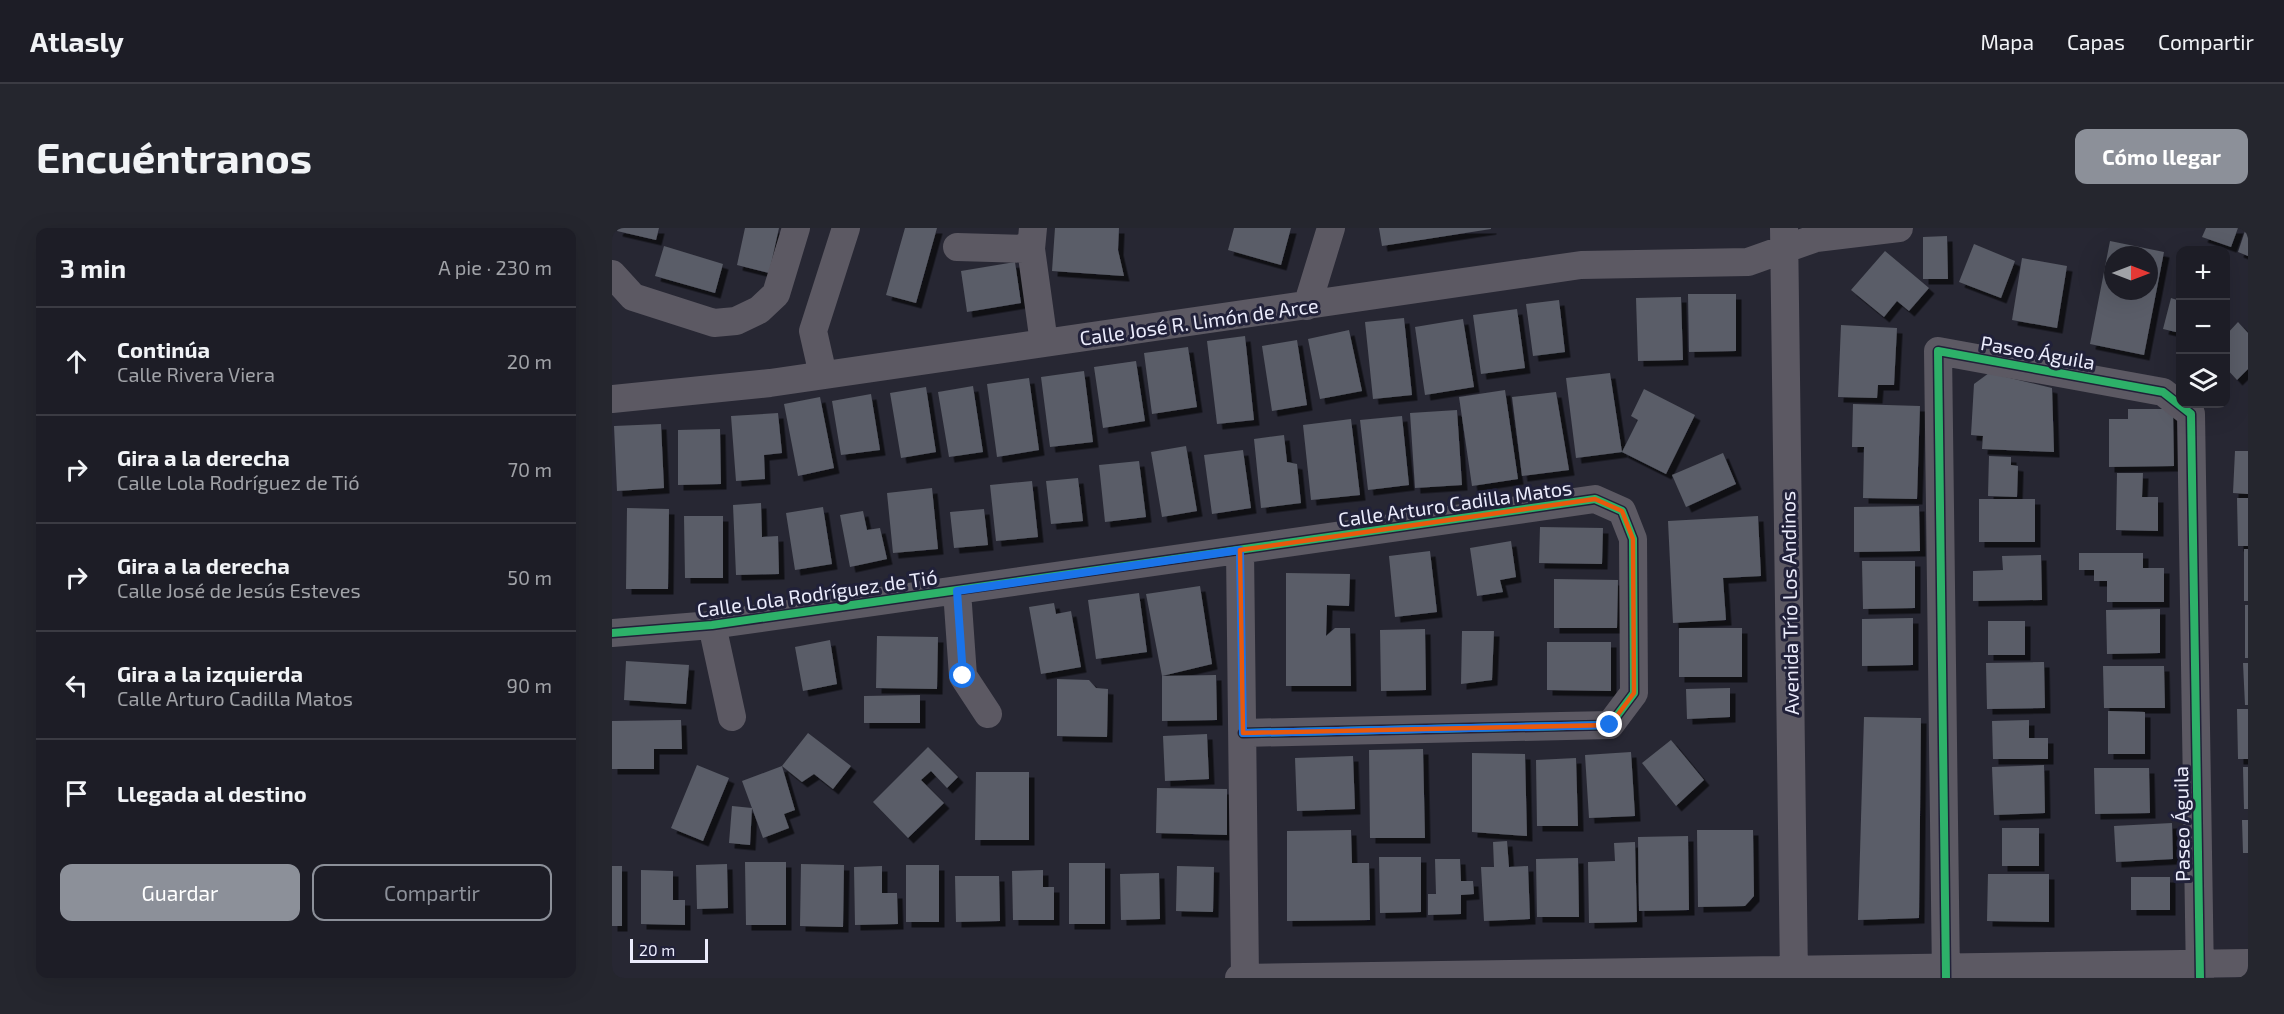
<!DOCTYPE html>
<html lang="es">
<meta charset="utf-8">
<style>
body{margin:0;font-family:"Exo 2",sans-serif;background:#25262e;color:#f1f3f6}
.controls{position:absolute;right:18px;top:18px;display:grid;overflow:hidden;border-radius:12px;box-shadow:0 6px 24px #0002}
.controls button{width:54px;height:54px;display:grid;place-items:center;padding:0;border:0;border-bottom:2px solid #3b3b43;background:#1d1d26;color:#f1f3f6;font:30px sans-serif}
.compass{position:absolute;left:1492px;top:18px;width:54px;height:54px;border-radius:50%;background:#1d1d26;box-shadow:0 6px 24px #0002;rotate:90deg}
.scale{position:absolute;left:18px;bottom:15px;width:78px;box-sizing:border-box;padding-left:6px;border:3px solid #ebecfc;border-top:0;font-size:16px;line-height:21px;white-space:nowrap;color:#ebecfc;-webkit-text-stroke:4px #212139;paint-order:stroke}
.stop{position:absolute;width:18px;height:18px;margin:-14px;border:4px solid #1a73e8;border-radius:50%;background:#fff}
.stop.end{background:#1a73e8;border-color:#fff;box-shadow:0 2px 6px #0008}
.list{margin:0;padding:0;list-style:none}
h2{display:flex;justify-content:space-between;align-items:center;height:78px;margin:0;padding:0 24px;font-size:26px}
h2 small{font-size:20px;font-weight:400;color:#a0a2a7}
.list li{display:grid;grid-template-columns:39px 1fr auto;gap:18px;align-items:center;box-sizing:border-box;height:108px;padding:0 24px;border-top:2px solid #3b3b43}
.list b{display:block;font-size:22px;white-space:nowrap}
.list p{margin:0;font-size:20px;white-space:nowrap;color:#a0a2a7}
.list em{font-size:20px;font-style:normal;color:#a0a2a7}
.actions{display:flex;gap:12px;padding:18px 24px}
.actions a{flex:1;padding:14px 0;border:2px solid #8c9099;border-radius:12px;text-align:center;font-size:21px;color:#8c9099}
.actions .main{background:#8c9099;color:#fff}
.icon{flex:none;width:33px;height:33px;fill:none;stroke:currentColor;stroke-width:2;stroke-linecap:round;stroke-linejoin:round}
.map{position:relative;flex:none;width:1636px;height:750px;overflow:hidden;border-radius:12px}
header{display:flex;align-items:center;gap:36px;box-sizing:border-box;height:84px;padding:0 30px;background:#1d1d26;border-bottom:2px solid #3b3b43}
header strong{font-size:28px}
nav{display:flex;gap:33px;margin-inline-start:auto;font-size:21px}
.intro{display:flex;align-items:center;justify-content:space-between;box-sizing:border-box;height:144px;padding:0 36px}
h1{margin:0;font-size:42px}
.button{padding:15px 27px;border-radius:12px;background:#8c9099;color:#fff;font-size:21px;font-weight:700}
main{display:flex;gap:36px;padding:0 36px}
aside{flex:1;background:#1d1d26;border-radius:12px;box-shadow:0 6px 24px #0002}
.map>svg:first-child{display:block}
</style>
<header>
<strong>Atlasly</strong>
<nav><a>Mapa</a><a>Capas</a><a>Compartir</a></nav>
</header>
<div class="intro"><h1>Encuéntranos</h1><a class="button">Cómo llegar</a></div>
<main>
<aside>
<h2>3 min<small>A pie · 230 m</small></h2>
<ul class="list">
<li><svg class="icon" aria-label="ahead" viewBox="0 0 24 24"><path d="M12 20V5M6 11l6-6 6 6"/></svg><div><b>Continúa</b><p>Calle Rivera Viera</p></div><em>20 m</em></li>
<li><svg class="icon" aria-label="right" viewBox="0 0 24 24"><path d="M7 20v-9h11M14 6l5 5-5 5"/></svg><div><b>Gira a la derecha</b><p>Calle Lola Rodríguez de Tió</p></div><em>70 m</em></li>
<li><svg class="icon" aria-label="right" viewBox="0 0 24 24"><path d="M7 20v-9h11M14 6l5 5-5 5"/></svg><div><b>Gira a la derecha</b><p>Calle José de Jesús Esteves</p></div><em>50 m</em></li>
<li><svg class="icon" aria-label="left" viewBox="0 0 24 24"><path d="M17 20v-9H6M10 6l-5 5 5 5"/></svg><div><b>Gira a la izquierda</b><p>Calle Arturo Cadilla Matos</p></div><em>90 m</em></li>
<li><svg class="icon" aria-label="arrive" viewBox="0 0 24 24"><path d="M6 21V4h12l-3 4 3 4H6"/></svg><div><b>Llegada al destino</b></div></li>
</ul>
<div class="actions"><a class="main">Guardar</a><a>Compartir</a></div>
</aside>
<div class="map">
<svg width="1636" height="750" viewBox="0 0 1636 750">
<defs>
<filter id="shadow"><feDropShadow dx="5.5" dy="5.5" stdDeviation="0" flood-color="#0009"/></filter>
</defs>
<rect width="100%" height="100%" fill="#272733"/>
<!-- building -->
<path fill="#5a5d67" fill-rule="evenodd" filter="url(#shadow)" d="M6 0H47L44 12 5 3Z
M133 0H167L157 45 125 37Z
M293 0H325L304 75 274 67Z
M443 0H507L506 22 512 48 440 43Z
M622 0H679L669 37 616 22Z
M767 0H879V1L770 18Z
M1594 0H1626L1619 19 1590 9Z
M1634 0H1636V28L1626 24Z
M1335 8 1336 51H1311V9Z
M1498 13 1552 24 1532 127 1478 116ZM1501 27H1537V63H1501Z
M1362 16 1403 33 1389 70 1347 54Z
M52 18 111 36 103 65 43 48Z
M1273 23 1317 60 1297 83 1285 73 1272 89 1239 62Z
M1410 30 1455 38 1445 100 1400 92Z
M403 34 409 75 355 84 349 43Z
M1076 66H1124V123L1077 124Z
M1069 69 1071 132 1026 133 1024 70Z
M1559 70 1568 73V105L1551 101Z
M947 72 953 124 921 128 914 76Z
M905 81 913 140 869 146 861 87Z
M792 90 800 167 761 171 753 94Z
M851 91 862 159 813 167 803 99Z
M1626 94 1636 105V141L1625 152 1614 140V107Z
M1229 97 1285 100 1282 157H1266L1265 170 1226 169Z
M737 102 750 163 708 171 696 111Z
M633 108 642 192 605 196 595 113Z
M685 112 695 177 660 183 650 118Z
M576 119 585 179 540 186 532 125Z
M524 133 533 193 491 200 482 139Z
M472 143 481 214 438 219 429 149Z
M998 145 1010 224 964 230 954 150Z
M1377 145 1440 160 1442 224 1370 221 1371 208 1359 207 1362 156Z
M417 150 427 222 385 229 375 156Z
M361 158 371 224 337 229 326 164Z
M314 159 324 224 289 230 278 165Z
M1032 161 1083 187 1054 246 1010 224 1026 192 1019 188Z
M893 162 906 251 860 258 847 169Z
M944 164 957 242 910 248 900 169Z
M259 166 268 222 229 227 220 173Z
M208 169 222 240 186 248 172 176Z
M1241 176 1308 178 1305 271 1251 270 1252 219H1240Z
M1516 181H1561L1562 238 1497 239V191H1516Z
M845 182 850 257 803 260 798 185Z
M166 185 170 225 152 227 153 251 124 253 119 188Z
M790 188 797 257 756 262 748 192Z
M739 191 748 267 699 272 691 197Z
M49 196 52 260 5 263 2 198Z
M108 201 109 256 66 257V202Z
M672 207 675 234 685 236 689 275 649 280 642 211Z
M574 218 585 283 550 289 539 224Z
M631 222 639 280 600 286 592 227Z
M1623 223H1636V266L1621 265Z
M1111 225 1124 256 1074 279 1060 247Z
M1377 228 1399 229V237L1406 238 1405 269 1376 268Z
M527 233 534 289 493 294 487 237Z
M1505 245H1531L1530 269H1546V303L1504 302Z
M466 250 471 293 439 296 434 253Z
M420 253 426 309 384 313 378 257Z
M320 260 326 321 281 325 275 265Z
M1625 270H1636V318H1626Z
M1367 271H1423V314H1367Z
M149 275 150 309 166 308 167 346 124 347 121 277Z
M1307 278 1308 323 1242 324V279Z
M211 279 220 336 183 342 174 285Z
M15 280 57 281 56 361H14Z
M372 281 376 317 342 320 338 284Z
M251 283 255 302 268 300 275 331 238 339 228 287Z
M72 288H111V350H73Z
M1146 288 1149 348 1111 350 1114 392 1061 395 1056 293Z
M928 299 991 300 990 336 927 335Z
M899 313 904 349 888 352 891 364 865 368 858 320Z
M1632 321H1636V373H1632Z
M818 323 825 384 783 389 777 328Z
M1467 325H1531V340H1552V374H1495V353H1482V342H1467Z
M1429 327 1430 372 1361 373V343L1391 342 1390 328Z
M1250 333H1303V380L1251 381Z
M674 345 738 346 737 378 715 377 714 408 723 400H738L739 458H674Z
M942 351 1006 352 1005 400H942Z
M588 358 600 436 550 448 534 366Z
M527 365 535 424 484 431 476 372Z
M442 375 444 386 459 383 469 439 429 446 417 379Z
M1633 377H1636V430H1633Z
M1548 381V425L1495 426 1494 382Z
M1301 390V437L1250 438V391Z
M1376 393H1413V427H1376Z
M1067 400H1130V449H1067Z
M813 401 814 462 769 463 768 402Z
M850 403H882L880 452 849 456Z
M265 408 326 409 325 461 264 460Z
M218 412 225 456 191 463 183 419Z
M935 414H999V463L935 462Z
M14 433 77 437 74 476 12 472Z
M1432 434 1433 480 1375 481 1374 435Z
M1631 435H1636V477H1633Z
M1491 438H1552L1553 480H1492Z
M604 447 605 492 550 493V448Z
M445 451 477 452 484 460 496 461 495 509 445 508Z
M1118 460V489L1075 491 1074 461Z
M308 467V495H252V468Z
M1625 481H1636V531H1626Z
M1496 483 1533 484V526H1496Z
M1252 489 1309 490 1307 690 1246 692Z
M69 492 70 521H42V541H0V493Z
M1417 492V510H1436V531H1381L1380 493Z
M196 505 239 538 221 561 202 546 190 554 170 538 183 582 172 586 177 600 151 610 130 553 170 538Z
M595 506 597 551 553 553 551 508Z
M1059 512 1092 552 1064 578 1030 535Z
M316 519 346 549 335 560 319 543 309 552 332 575 296 610 261 574Z
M811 521 813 610H758L757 522Z
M1019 524 1023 588 977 590 973 527Z
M860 525 913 526 915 608 860 604Z
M741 528 743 581 685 583 683 530Z
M964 530 966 598H925L924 532Z
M85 537 117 550 91 613 59 600Z
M1432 537 1433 585 1382 587 1380 539Z
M1631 539H1636V581H1632Z
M1482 540H1537L1538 585 1483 586Z
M364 544H417V612H363Z
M545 560 615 561V607L544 605Z
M120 578 140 580 138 617 117 615Z
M1630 592H1636V625H1631Z
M1560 595 1561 631 1504 634 1502 598Z
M1390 600H1427V638H1390Z
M739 602 740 635H757L758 692 675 693V603Z
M1085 602H1141L1142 668 1133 678 1086 679Z
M1076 608 1077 682 1027 683 1026 609Z
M895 613 897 639 916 638 918 691 872 693 869 639H882L881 614Z
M1023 614 1025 694 977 695 976 634 1003 633 1002 615Z
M767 629H809V684L768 685Z
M966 630 967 689H925L924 631Z
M823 631H848L849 653H861L862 666 849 667V686L816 687V666H824Z
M133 634H174V697H134Z
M457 635H493V696H457Z
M115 636 116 680 85 681 84 637Z
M189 636 232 637 231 699 188 698Z
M294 637H327V694H294Z
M0 638H10V698H0Z
M270 638V665H285L286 696 243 697 242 639Z
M565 638 602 639 601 684 564 683Z
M29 642 61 643V672H73V697L29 696Z
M431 642V659H442V692H401L400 643Z
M547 645 548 691 509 692 508 646Z
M1376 646H1437V694L1375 693Z
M343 648H387L388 693 344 694Z
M1519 649H1558V682H1519Z"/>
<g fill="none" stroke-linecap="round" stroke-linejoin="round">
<!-- minor -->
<path stroke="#5c5963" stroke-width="28" d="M421 0 419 21 432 115
M1172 0 1182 750
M345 19 419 21
M0 46 21 69 102 95 124 93 147 82 164 66 184 0
M695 78 719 0
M211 147 201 103 234 0
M0 171 158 155 969 37 1136 34 1204 10 1287 0
M628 322 633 750
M345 363 351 448 376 486
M100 397 120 489
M0 405 100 397 983 271 1010 283 1021 311 1022 465 998 497 631 505
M627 750 1636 735
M1334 750 1326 123 1551 164 1579 186 1588 750"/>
<!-- cycleway casing -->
<g stroke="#212139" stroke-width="11">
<path id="cycleway" d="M0 405 100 397 983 271 1010 283 1021 311 1022 465 998 497 631 505
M1334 750 1326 123 1551 164 1579 186 1588 750"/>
</g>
<!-- cycleway -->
<use href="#cycleway" stroke="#2db169" stroke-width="8"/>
</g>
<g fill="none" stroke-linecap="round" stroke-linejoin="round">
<!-- route -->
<path stroke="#1a73e8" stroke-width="8" d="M351 448 345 363 628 322 631 505 998 497"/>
</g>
<!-- marked area -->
<path fill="none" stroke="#e8590c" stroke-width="4.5" stroke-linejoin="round" d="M983 271 1010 283 1021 311 1022 465 998 497 631 505 628 322Z"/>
<g text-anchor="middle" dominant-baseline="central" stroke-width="6" stroke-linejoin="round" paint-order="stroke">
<!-- street labels -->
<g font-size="20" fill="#ebecfc" stroke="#212139">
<text transform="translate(587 93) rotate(-8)">Calle José R. Limón de Arce</text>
<text transform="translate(1426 124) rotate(10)">Paseo Águila</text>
<text transform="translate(843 275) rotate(-8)">Calle Arturo Cadilla Matos</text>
<text transform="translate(205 365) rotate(-8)">Calle Lola Rodríguez de Tió</text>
<text transform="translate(1177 375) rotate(-91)">Avenida Trío Los Andinos</text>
<text transform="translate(1569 596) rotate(-91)">Paseo Águila</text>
</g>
</g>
</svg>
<div class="controls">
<button>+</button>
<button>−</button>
<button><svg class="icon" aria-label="layers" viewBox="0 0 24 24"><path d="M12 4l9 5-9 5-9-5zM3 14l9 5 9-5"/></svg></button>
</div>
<svg class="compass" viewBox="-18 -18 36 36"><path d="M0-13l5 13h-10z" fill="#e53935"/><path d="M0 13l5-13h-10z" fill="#a0a2a7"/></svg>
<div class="scale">20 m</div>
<div class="stop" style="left:351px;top:448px"></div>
<div class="stop end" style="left:998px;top:497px"></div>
</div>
</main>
